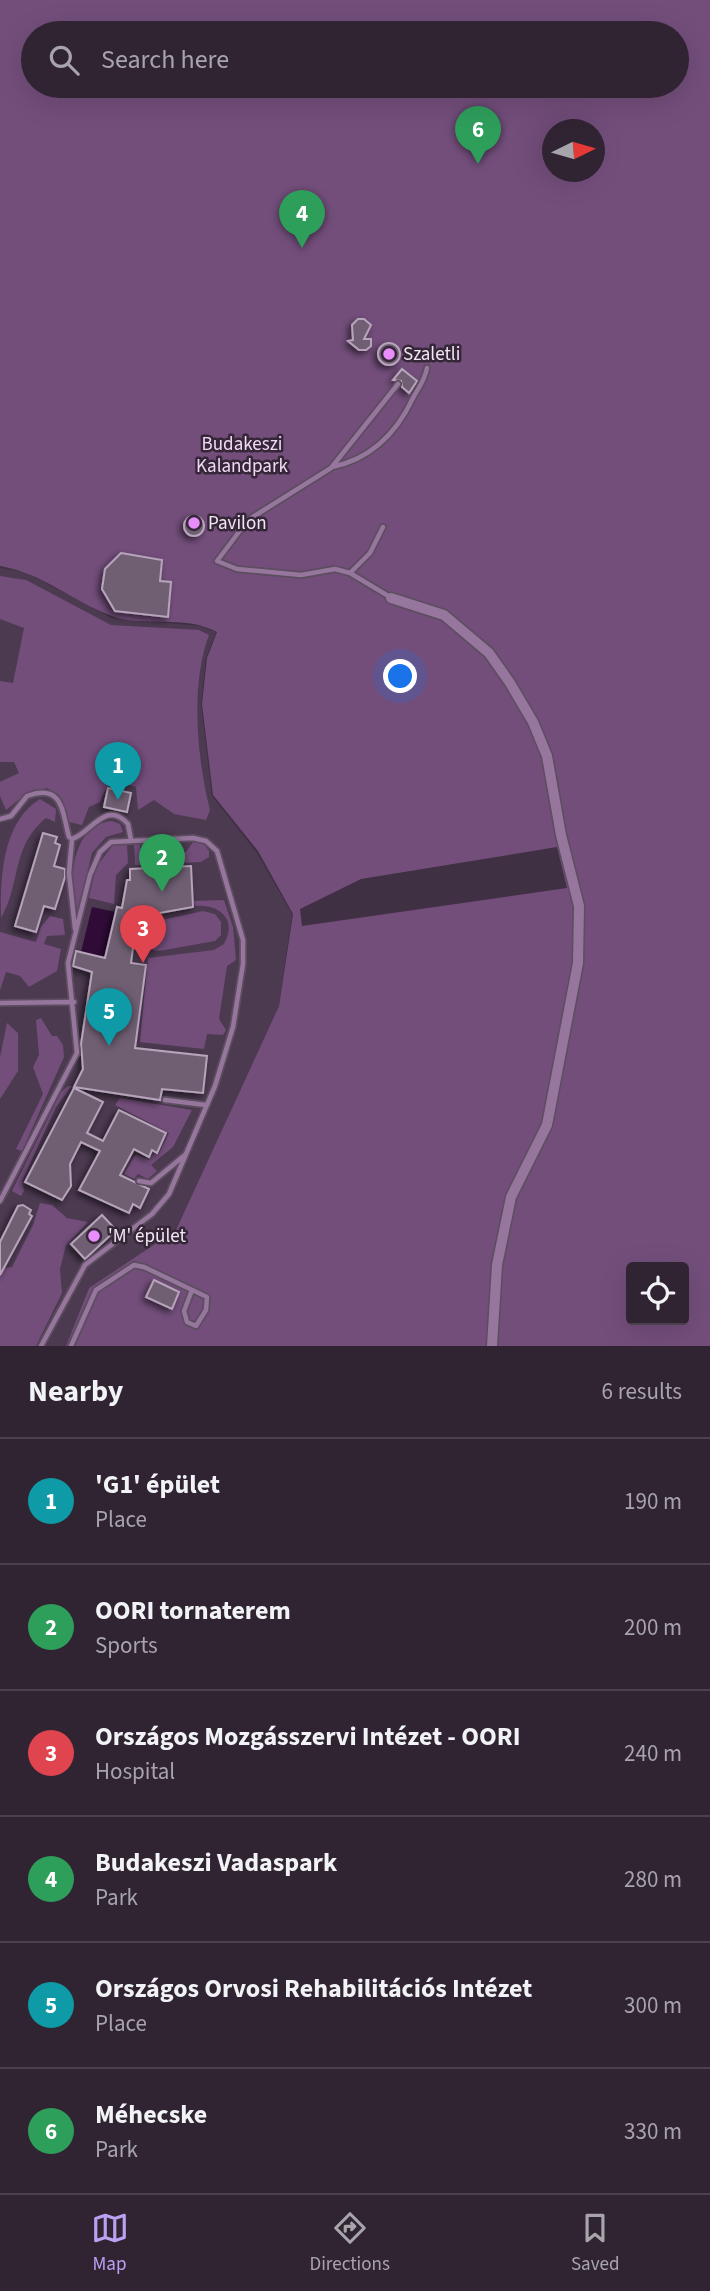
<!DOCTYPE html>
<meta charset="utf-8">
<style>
body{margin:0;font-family:"Source Sans 3",sans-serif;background:#382c3a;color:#f1f3f6}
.controls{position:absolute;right:21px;bottom:21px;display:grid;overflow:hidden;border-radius:7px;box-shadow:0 7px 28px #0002}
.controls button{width:63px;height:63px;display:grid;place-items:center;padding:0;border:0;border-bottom:2px solid #4b414d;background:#302432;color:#f1f3f6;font:35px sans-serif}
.compass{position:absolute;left:542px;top:119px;width:63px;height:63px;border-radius:50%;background:#302432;box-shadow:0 7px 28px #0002;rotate:85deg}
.you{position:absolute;left:401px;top:677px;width:24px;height:24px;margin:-18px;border:5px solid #fff;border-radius:50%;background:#1a73e8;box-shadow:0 0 0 10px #1a73e833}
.badge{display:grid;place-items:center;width:46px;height:46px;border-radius:50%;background:#bca0f2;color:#fff;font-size:23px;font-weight:700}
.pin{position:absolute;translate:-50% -58px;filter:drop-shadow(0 2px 4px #0008)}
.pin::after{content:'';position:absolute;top:37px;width:24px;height:21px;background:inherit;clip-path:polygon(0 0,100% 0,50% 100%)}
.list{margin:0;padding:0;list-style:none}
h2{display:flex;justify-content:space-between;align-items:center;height:91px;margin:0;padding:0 28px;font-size:30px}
h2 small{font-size:23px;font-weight:400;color:#a8a4ac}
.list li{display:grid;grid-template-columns:46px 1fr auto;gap:21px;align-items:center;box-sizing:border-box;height:126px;padding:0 28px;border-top:2px solid #4b414d}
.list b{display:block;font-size:26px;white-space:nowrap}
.list p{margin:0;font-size:23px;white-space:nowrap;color:#a8a4ac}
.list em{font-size:23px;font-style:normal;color:#a8a4ac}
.icon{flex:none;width:38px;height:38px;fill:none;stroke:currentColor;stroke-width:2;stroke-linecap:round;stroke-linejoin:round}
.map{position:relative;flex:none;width:710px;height:1346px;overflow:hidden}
.search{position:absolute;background:#302432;box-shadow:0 7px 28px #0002;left:21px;right:21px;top:21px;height:77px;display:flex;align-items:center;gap:18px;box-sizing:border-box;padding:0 24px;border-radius:38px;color:#a8a4ac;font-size:26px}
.sheet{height:847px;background:#302432}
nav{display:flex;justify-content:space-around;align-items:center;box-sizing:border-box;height:98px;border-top:2px solid #4b414d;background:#302432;font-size:19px;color:#a8a4ac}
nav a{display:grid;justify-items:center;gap:4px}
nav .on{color:#bca0f2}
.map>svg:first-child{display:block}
</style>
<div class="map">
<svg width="710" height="1346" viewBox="0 0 710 1346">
<defs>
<filter id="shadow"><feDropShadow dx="-3" dy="3" stdDeviation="3.5" flood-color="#0009"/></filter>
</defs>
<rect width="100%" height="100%" fill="#403043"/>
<!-- built -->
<path fill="#4c3a51" d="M0 568 25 572 112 618 200 626 216 632 206 658 201 704 212 796 257 853 292 914 279 1006 176 1230 89 1288 66 1346H0Z"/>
<!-- green -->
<path fill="#734e7b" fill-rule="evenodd" d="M0 0H710V1346H66L89 1288 176 1230 279 1006 293 914 258 851 213 795 202 704 207 658 217 632C183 614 145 628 112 616 71 601 45 574 0 566ZM33 33H677V86H33ZM552 130H594V172H552ZM557 847 567 888 302 926 300 909 361 879ZM631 1267H684V1320H631Z
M0 576 26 580 111 625 199 630 209 635C190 685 197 758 210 810L206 820 174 814 154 800 138 810 136 787 110 779 100 802 89 807 82 825 69 822 59 795 47 788 27 793 6 810 0 796V782L19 773 14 762H0V681L13 683 24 628 0 619Z
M40 799 56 809 55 822 46 818C11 846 21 884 1 918 0 879 2 822 40 799Z
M112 821 120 824 123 832 106 837 92 853 77 915C68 884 70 825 112 821Z
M193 842 204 844 209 851V857L201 862 135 865 134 844H140V853L186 852Z
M113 845H127L128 863 116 875 114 904 89 898 96 867Z
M224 900 233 927 236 960 227 966 219 1019 226 1030 223 1035 207 1034 204 1049 140 1042 148 958 214 950 224 944C238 919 219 904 195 906L194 901Z
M203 911 215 914 221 922V935L215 941 159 951C143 950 140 934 149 923Z
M50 916 63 919 65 935 47 936 44 944 61 949 57 971 29 987 20 976 6 972 0 990V932L36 942 41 927Z
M41 1018 52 1036H57L63 1045 64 1057 22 1151 16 1149 43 1094 33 1067 39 1055 36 1020Z
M7 1023 18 1033V1071L0 1099V1057Z
M68 1086H72L56 1107 22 1181 24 1191 21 1196 12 1191 61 1092Z
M120 1098 192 1110 173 1147 151 1165 157 1171 148 1179 138 1174 134 1179 124 1174 136 1154 149 1160 153 1153 158 1155 169 1133 115 1105Z
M40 1203 52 1205 67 1218 88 1222 66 1245 60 1269 62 1293 36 1346H0V1269L12 1267 33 1225Z"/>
<!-- water -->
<path fill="#300b38" d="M92 907 116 912 105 958 81 952Z"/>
<!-- building -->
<path fill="#6f5e73" stroke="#b6a4ba" stroke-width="2" filter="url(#shadow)" d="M358 319H364L371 325 364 339H371V346L366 350H359L348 341 353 340 352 325Z
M378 354a11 11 0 1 1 22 0a11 11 0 1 1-22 0Z
M402 369 417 381 409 393 402 387 401 381 393 380Z
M184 526a10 10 0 1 1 20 0a10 10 0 1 1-20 0Z
M121 553 162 560 160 581 171 582 168 617 115 611 102 589 105 569Z
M108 788 131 793 127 812 104 807Z
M43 833 57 837 55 843 60 845 54 866 65 869V877L55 909 44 906 36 932 15 926Z
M191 866 193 907 137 917 131 963 146 965 135 1048 207 1056 203 1093 162 1089 160 1100 74 1087 83 1069 81 1044 92 972 73 966 76 951 105 958 117 907 122 908 127 880H130V869Z
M74 1088 103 1102 87 1133 103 1141 119 1110 166 1133 157 1153 152 1150 149 1157 134 1149 120 1175 149 1189 140 1208 133 1204 129 1213 79 1190 100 1151 81 1142 70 1164 71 1186 62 1200 25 1182Z
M23 1205 31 1210 29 1214 32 1216 0 1275V1242L18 1206Z
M102 1215 116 1230 85 1259 71 1244Z
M154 1280 179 1292 172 1309 146 1297Z"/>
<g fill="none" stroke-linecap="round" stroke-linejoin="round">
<!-- lane casing -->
<g stroke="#5c4d5f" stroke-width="8">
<path id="lane" d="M332 467C371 459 397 432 413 398 419 387 425 380 427 368
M350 573 370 553 383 527
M390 597 350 573 335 569 301 575 237 569 217 561 248 520 331 468 398 384
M0 819 11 816 27 796C63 783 62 811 69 837L72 839C91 833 106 799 128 824L131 840
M72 839 69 873 75 929
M0 1003 74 1002
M165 1100 206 1105
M139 1181 151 1183 185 1155
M0 1201 77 1053 68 963 90 875 100 852 111 842 193 838 206 841 217 851 243 940V964L233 1027 215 1086 169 1194 152 1214 85 1265 41 1346
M71 1346 96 1290 134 1265 144 1267 207 1297 206 1310 196 1326 187 1322 184 1311 192 1290"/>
</g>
<!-- street casing -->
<g stroke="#5c4d5f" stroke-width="13">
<path id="street" d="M391 598 444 615 489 653 510 683 533 722 547 756 561 835 579 906 578 963 547 1125 511 1197 497 1265 492 1346"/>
</g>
<!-- lane -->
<use href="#lane" stroke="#96769d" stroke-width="4.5"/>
<!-- street -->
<use href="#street" stroke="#96769d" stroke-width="10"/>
</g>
<!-- markers -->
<g fill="#e98dfd" stroke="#352638" stroke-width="2.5">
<circle cx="389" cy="354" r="7"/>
<circle cx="194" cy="523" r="7"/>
<circle cx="94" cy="1236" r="7"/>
</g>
<g text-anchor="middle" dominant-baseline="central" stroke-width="5" stroke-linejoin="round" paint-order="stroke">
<!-- poi labels -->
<g font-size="19" fill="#f1e7f3" stroke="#352638" text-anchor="start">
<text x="403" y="354">Szaletli</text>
<text x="208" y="523">Pavilon</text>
<text x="108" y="1236">'M' épület</text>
</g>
<!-- park labels -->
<g font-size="19" fill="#f1d9f6" stroke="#352638">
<text x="242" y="444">Budakeszi<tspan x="242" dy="22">Kalandpark</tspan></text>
</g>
</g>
</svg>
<div class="controls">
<button><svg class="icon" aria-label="locate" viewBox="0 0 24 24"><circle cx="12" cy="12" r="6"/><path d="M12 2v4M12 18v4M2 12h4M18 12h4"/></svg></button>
</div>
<svg class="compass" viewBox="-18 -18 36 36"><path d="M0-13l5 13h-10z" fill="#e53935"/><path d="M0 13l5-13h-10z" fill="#a8a4ac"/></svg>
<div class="you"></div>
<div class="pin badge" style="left:118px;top:800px;background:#0f9aa8">1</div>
<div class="pin badge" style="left:162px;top:892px;background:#2e9e5b">2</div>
<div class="pin badge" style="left:143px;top:963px;background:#e0444e">3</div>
<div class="pin badge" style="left:302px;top:248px;background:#2e9e5b">4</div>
<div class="pin badge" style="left:109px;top:1046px;background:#0f9aa8">5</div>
<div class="pin badge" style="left:478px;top:164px;background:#2e9e5b">6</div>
<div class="search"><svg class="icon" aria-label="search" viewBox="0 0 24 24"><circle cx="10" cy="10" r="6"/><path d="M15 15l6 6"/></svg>Search here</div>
</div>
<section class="sheet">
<h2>Nearby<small>6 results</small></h2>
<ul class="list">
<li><span class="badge" style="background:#0f9aa8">1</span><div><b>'G1' épület</b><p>Place</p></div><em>190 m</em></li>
<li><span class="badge" style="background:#2e9e5b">2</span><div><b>OORI tornaterem</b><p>Sports</p></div><em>200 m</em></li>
<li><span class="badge" style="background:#e0444e">3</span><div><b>Országos Mozgásszervi Intézet - OORI</b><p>Hospital</p></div><em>240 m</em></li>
<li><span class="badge" style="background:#2e9e5b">4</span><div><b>Budakeszi Vadaspark</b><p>Park</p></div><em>280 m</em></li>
<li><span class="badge" style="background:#0f9aa8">5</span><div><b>Országos Orvosi Rehabilitációs Intézet</b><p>Place</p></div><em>300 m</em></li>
<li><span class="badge" style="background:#2e9e5b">6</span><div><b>Méhecske</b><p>Park</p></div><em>330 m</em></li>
</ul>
</section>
<nav>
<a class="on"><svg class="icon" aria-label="map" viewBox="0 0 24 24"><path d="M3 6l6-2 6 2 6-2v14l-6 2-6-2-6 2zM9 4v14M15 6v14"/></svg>Map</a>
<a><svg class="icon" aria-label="directions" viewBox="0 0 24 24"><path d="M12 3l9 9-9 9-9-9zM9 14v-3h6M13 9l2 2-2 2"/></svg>Directions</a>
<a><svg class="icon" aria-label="saved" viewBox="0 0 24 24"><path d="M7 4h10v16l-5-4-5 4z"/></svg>Saved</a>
</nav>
